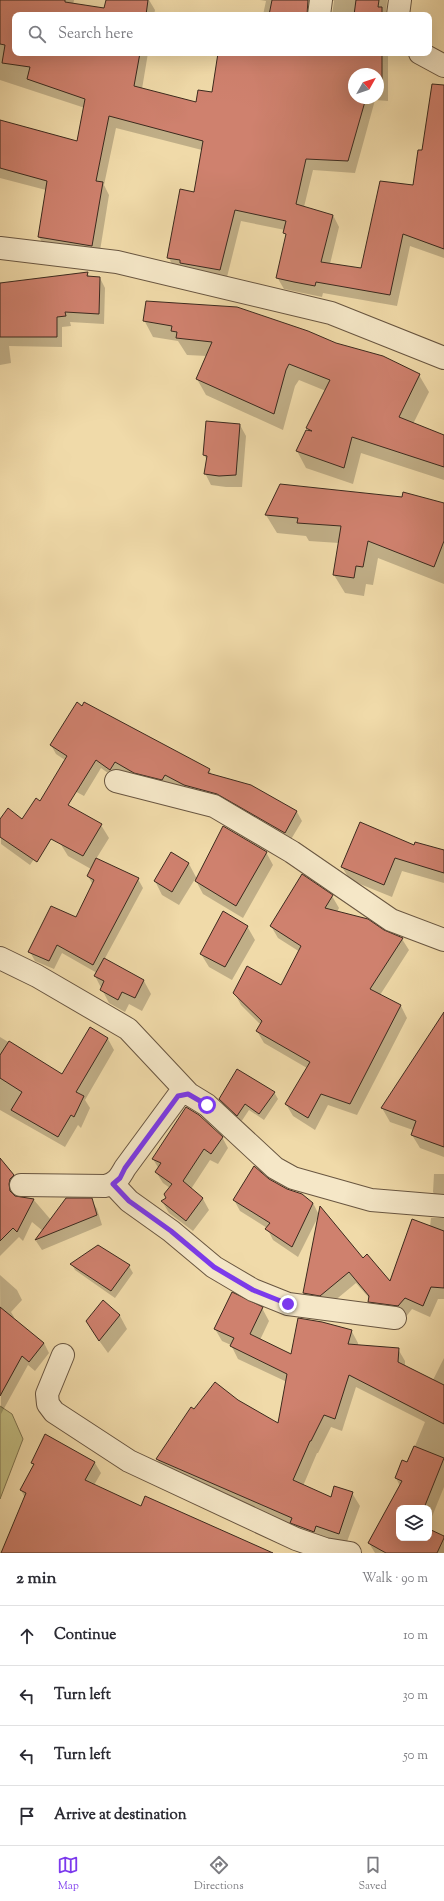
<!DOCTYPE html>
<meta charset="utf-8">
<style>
body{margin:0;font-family:"Sorts Mill Goudy",serif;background:#f7f7f7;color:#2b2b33}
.controls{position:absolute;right:12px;bottom:12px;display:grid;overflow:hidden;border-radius:8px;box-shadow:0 4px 16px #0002}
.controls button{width:36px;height:36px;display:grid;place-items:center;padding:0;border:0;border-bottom:1px solid #e1e1e2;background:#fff;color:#2b2b33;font:20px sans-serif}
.compass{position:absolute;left:348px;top:68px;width:36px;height:36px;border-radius:50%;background:#fff;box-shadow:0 4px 16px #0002;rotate:50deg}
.stop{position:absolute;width:12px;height:12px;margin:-9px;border:3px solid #7c3aed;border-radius:50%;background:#fff}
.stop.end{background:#7c3aed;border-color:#fff;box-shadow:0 1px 4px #0008}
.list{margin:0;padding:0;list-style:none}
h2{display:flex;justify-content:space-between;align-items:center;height:52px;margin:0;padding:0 16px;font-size:17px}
h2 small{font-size:13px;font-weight:400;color:#7c7c81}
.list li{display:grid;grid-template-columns:26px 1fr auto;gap:12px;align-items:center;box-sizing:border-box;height:60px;padding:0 16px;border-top:1px solid #e1e1e2}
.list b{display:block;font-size:15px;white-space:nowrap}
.list em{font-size:13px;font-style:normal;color:#7c7c81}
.icon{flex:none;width:22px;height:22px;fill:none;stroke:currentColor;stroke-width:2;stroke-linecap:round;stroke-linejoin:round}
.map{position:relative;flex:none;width:444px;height:1553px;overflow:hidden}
.search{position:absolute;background:#fff;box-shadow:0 4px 16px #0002;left:12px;right:12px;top:12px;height:44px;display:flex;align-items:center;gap:10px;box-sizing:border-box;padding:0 14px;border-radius:8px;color:#7c7c81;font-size:15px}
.sheet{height:292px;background:#fff}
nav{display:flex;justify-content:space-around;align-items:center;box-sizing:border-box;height:56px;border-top:1px solid #e1e1e2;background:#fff;font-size:11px;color:#7c7c81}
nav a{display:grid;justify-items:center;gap:2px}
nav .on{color:#7c3aed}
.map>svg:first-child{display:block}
</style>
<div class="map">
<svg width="444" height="1553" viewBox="0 0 444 1553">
<rect width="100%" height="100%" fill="#f0daa9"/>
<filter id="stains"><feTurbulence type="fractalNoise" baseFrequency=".005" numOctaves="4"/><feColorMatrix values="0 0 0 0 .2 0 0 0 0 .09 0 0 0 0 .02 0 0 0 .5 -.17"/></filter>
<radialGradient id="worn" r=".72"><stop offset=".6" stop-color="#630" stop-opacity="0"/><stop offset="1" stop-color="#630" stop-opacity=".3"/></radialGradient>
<!-- green -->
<path fill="#c2bd82" stroke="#7f7450" d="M0 1406 12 1414 23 1439 0 1499Z"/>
<!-- shadow -->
<path fill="#0003" fill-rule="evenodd" d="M0 0H74L71 15H15V53H148L142 89 197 104 213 94 219 53H388V101L375 100 355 173 313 170 304 207 333 215 339 227 330 264 362 269 414 186 423 152 444 115V258L410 246 397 306 323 293 322 297 284 289 277 277 287 237 285 230 241 221 226 281 175 270 169 258 194 194 202 150 116 128 104 185 109 195 99 257 46 249 39 237 46 190 0 178V121L78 142 85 108 0 80ZM354 74H378V98H354Z
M107 0H149L155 10 154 15H96L105 10Z
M260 0H324L314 15H263L266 1Z
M332 0H387L386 15H332L334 1Z
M87 273 90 277 100 278 105 288 104 324 70 322 71 326 62 327V347L9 346 11 363 0 365V297Z
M144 320 419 375 429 392 413 424 444 436V480L361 453 353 484 306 468 297 451 306 431H309L308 428 326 391 299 380 295 386 283 430 206 395 197 379 207 356 187 355 178 341 153 337Z
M240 425 246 436 242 487H226L211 485 205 473 207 460 204 455Z
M444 504V584L378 558 373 585 366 584 364 596 345 593 334 575 339 543 309 541 306 536 277 533 266 515Z
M82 707 209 770 212 775 251 786 297 812 302 821 290 841 170 783 167 788 140 781 120 771 115 778 101 768 84 796 62 784 65 760 56 754 51 745Z
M0 821 44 844 30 865 1 844Z
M101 825 109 838 96 859 138 879 143 888 104 960 144 981 151 994 142 1011 129 1004 125 1012 109 1003 95 976 97 973 62 953 54 969 35 961 30 952 76 918 93 885 88 876 91 869 68 856 60 843Z
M415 846 444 851V883L402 871 392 897 350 880 342 867Z
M266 852 273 865 243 918 203 894 195 879 179 905 162 895 155 881 171 853 189 864 197 879Z
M302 875 332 896 339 908 337 912 402 939 409 950 380 995 401 1006 407 1018 357 1115 328 1105 315 1130 293 1116 286 1104 307 1068 264 1043 257 1031 261 1025 241 1005 234 992 281 986 300 952 278 938 271 926Z
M247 926 255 940 232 980 209 967 201 954Z
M443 1016 444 1017V1157L420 1148 412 1135 413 1130 390 1122 382 1108Z
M90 1028 108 1039 114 1050 85 1100 90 1108 81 1128 78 1125 65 1147 0 1110V1037L63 1075Z
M274 1092 278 1099 264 1120 249 1110 241 1122 224 1106 220 1099Z
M222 1137 228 1148 218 1164 210 1160 191 1189 203 1199 209 1210 193 1231 169 1213 162 1201 167 1198 170 1188 163 1183 156 1172 159 1169 153 1159Z
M0 1159 6 1165 19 1185 15 1189 14 1196 33 1199 51 1220 91 1199 97 1209 102 1225 42 1250 36 1241 43 1231 32 1222 23 1241 19 1237 0 1256Z
M434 1174H444V1205L440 1204 433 1192Z
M268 1180 313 1203 319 1215 362 1259 390 1283 430 1227 431 1218H444V1299H438L430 1317 412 1309 405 1318 376 1314 369 1302 370 1299 356 1283 327 1307 311 1305 304 1293 319 1215 298 1257 273 1240 267 1228 240 1211 234 1200Z
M72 1264 129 1266 133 1273 115 1298 75 1270Z
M0 1275 17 1290 22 1300 11 1312 14 1317 13 1319 44 1343 49 1353 35 1371 28 1365 1 1414Z
M103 1302 120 1316 127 1329 108 1353 95 1335Z
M262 1308 269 1321 260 1340 292 1356 351 1330 358 1343V1346L398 1349 405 1361V1367L433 1380 444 1358V1487L429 1524V1508H399V1538H429V1530L444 1537V1553H375L369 1543 400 1486 396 1478 408 1463 425 1422 356 1387 342 1431 331 1427 318 1453H317L303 1486 331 1498 352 1493 360 1506 344 1550 164 1471 157 1459 194 1410 238 1401 279 1424 287 1382 238 1359 231 1345 222 1341 215 1329Z
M32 1463H95L101 1473 94 1485 142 1508 250 1553H2L25 1498 21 1490 34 1466Z"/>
<!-- building -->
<path fill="#cf816e" stroke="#3c2a1e" d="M0 0H65V2L104 8 106 0H148L146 15H15V53H140L134 86 196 102 198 90 212 92 218 53H382V89H378V74H354V98H366L348 161 306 159 296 204 333 215 321 262 361 268 380 181 413 185 418 150H422L432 84 444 85V249L403 234 390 295 316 282 315 286 294 282 276 278 286 234 283 233 286 221 235 210 220 270 180 263V260L167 258 180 189 194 192 203 141 109 116 96 181 103 182 92 246 38 237 47 181 0 168V120L77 141 85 99 27 79 30 67 2 63 5 45 0 44Z
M272 0H308L307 15H269Z
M356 0H379L378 7H382V15H354Z
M88 272 87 276 100 277 99 314 65 312 66 316 57 317V337H0V283Z
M146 301 237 307 308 331 336 343 383 356 420 374 399 417 444 435V467L352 437 344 468 296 451 306 430 312 431 306 428 330 380 289 364 286 370 274 414 196 379 212 342 176 338 177 332 171 331 172 326 143 321Z
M206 421 240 424 236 475 219 476 204 474 207 456 203 455Z
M280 484 402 497 403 492 444 503V541L434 567 368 541 363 567 356 566 354 578 333 575 341 526 297 523 298 518 265 515Z
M77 702 82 706 84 702 210 769 208 773 251 785 297 811 285 833 217 794 184 785 165 775 162 780 134 773 115 762 110 770 96 760 68 805 102 824 83 856 51 839 37 862 0 837V819L8 808 22 819 36 798 40 801 67 756 50 745Z
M360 822 414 845 415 842 444 850V873L395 858 384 885 341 867Z
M223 826 267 852 236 906 195 881Z
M171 852 189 863 172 892 154 881Z
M96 858 139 878 93 965 57 945 49 961 28 952 51 906 76 917 94 880 87 876Z
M302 874 333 895 325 908 368 919 384 930 403 938 370 989 401 1005 350 1104 321 1094 308 1118 285 1104 310 1062 256 1031 262 1021 233 993 247 966 281 985 301 946 270 926Z
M223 911 248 926 225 967 200 954Z
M104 958 144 980 135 998 122 992 118 1000 100 990 104 981 94 976Z
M444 1012V1147L411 1135 416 1121 381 1108Z
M90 1027 108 1038 76 1092 84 1096 74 1117 71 1115 58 1137 11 1110 22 1092 0 1078V1055L9 1041 62 1074Z
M237 1069 275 1092 259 1114 245 1104 237 1116 219 1099Z
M186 1107 199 1115 223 1137 211 1154 204 1149 183 1181 203 1198 186 1221 161 1201 166 1198 164 1194 172 1184 155 1172 161 1163 152 1159Z
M0 1158 14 1175 10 1179 9 1184 10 1191 15 1196 34 1199 17 1232 13 1228 0 1241Z
M254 1166 269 1179 287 1189 302 1194 313 1203 292 1247 265 1229 270 1223 233 1200Z
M66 1198H92L97 1215 35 1240Z
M320 1206 363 1258 367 1254 390 1281 412 1219 444 1231V1288L431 1287 423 1306 405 1298 398 1306 368 1302 369 1296 349 1272 320 1296 303 1293Z
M98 1245 130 1265 111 1291 70 1264Z
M232 1292 263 1307 250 1334 291 1354 298 1318 322 1322 352 1330 348 1344 399 1348 398 1362 444 1385V1424L349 1375 335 1419 324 1415 311 1441H310L293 1480 331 1497 334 1486 353 1492 339 1534 316 1526 314 1532 301 1527 290 1523 292 1518 156 1459 191 1407 194 1409 215 1382 238 1400 278 1423 287 1374 230 1346 234 1338 214 1329Z
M103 1300 120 1315 99 1341 86 1321Z
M0 1307 44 1343 29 1362 22 1356 0 1396Z
M45 1434 95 1462 85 1480 141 1506 145 1496 273 1553H1L26 1493 20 1490 34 1464 31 1463Z
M414 1446 444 1458 424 1508H399V1538H429V1529L444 1536V1538L437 1553H386L368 1543 402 1481 395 1478 402 1460 407 1462Z"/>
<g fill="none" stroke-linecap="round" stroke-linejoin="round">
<!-- minor casing -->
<g stroke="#695641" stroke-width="24">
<path id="minor" d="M319 15 321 0
M398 15 400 0
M420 53 444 66
M0 248 117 262 331 313 444 358
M116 781 214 806 292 852 391 920 444 940
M0 958 37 976 128 1029 189 1094
M113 1184 129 1201 171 1231 214 1267 253 1290 288 1304 395 1318
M21 1185 105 1186C116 1184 120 1177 125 1168L178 1096 183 1094H189L207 1105 275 1168 293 1178 371 1200 444 1206
M63 1355 47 1394 48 1404 54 1412 129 1461 296 1539 325 1549 350 1553"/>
</g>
<!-- minor -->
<use href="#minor" stroke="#f5e7c7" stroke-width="22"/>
</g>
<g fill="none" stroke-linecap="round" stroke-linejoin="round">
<!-- route -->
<path stroke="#7c3aed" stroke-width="5" d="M207 1105 188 1094 178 1096 125 1168 120 1178 113 1184 129 1201 171 1231 214 1267 253 1290 288 1304"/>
</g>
<rect width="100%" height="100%" filter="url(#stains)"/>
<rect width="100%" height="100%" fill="url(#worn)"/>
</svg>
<div class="controls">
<button><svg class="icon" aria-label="layers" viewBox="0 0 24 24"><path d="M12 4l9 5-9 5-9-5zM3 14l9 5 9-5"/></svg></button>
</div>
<svg class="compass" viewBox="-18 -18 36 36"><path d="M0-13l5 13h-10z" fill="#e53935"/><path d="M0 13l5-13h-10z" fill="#7c7c81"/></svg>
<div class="stop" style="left:207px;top:1105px"></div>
<div class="stop end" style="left:288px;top:1304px"></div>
<div class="search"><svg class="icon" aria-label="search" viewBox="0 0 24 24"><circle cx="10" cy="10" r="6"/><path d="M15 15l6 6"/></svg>Search here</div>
</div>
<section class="sheet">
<h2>2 min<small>Walk · 90 m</small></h2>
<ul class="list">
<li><svg class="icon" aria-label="ahead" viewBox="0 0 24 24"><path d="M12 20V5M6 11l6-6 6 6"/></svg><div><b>Continue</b></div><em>10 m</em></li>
<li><svg class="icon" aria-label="left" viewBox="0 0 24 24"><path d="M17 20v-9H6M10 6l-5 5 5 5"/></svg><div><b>Turn left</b></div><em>30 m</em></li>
<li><svg class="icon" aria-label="left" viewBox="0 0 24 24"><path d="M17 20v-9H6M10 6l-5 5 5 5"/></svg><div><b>Turn left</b></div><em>50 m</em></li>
<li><svg class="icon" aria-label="arrive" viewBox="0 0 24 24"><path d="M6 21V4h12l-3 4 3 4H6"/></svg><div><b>Arrive at destination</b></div></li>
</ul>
</section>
<nav>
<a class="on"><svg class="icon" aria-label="map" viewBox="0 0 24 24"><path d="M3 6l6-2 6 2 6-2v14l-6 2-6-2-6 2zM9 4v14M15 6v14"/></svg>Map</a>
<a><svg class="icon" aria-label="directions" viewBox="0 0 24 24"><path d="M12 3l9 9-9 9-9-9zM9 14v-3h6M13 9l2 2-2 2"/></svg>Directions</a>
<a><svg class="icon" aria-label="saved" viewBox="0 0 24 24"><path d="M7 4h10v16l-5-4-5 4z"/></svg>Saved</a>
</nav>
